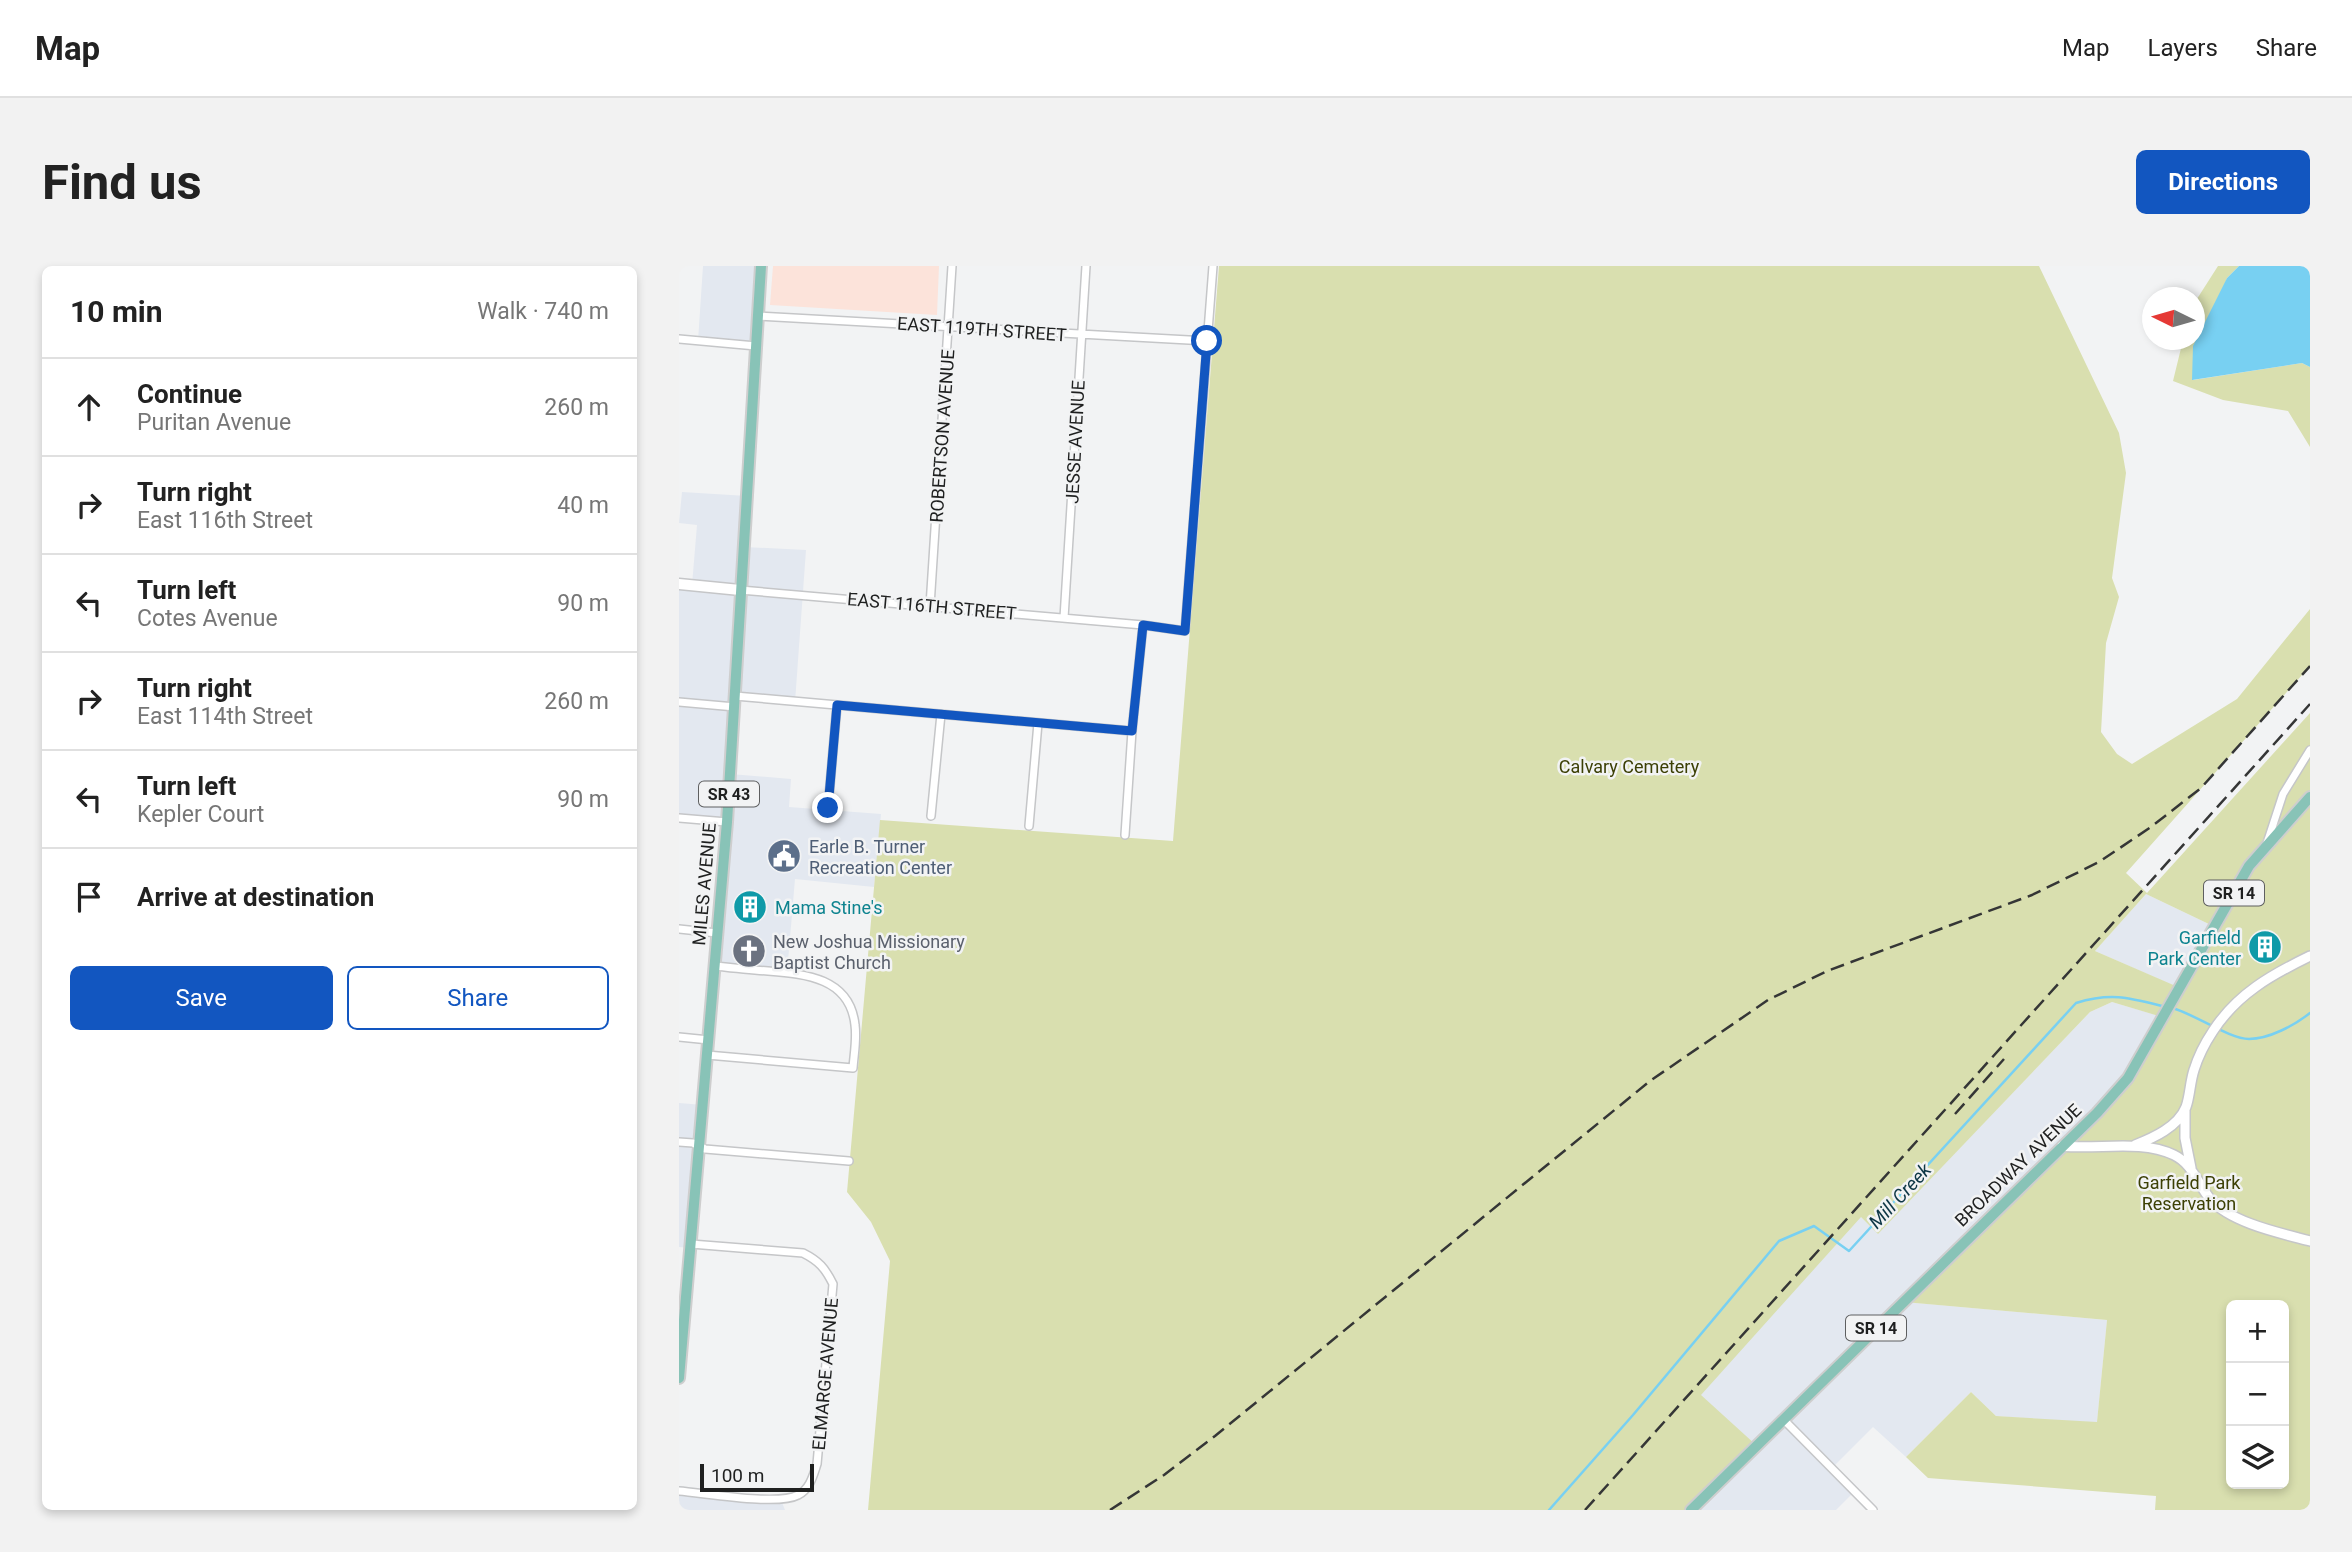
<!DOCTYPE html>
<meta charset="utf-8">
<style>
body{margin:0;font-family:Roboto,sans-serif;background:#f2f2f2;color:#222}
.controls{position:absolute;right:21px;bottom:21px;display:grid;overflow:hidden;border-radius:10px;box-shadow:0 4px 10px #0003}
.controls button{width:63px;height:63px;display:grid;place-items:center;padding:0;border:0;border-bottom:2px solid #e0e0e0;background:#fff;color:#222;font:35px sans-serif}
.compass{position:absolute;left:1463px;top:21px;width:63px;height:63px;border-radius:50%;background:#fff;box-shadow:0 4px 10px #0003;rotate:275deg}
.scale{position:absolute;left:21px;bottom:18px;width:114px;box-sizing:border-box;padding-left:7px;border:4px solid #1f2020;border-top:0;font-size:19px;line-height:24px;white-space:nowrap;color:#1f2020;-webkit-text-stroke:5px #f2f3f4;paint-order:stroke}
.stop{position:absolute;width:21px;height:21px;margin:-16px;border:5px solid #1256c0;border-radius:50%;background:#fff}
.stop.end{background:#1256c0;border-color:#fff;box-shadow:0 2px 7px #0008}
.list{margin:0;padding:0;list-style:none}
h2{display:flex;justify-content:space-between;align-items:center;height:91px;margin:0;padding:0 28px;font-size:30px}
h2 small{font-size:23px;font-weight:400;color:#767676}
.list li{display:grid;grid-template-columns:46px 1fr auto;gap:21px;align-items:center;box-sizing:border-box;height:98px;padding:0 28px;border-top:2px solid #e0e0e0}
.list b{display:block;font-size:26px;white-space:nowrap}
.list p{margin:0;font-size:23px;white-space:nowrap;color:#767676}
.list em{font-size:23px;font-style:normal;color:#767676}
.actions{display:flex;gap:14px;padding:21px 28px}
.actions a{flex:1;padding:16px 0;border:2px solid #1256c0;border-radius:10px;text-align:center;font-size:24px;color:#1256c0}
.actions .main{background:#1256c0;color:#fff}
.icon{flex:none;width:38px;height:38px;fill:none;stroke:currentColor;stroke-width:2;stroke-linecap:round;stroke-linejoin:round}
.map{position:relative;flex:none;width:1631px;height:1244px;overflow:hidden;border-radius:10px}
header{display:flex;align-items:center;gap:42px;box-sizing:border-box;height:98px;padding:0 35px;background:#fff;border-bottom:2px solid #e0e0e0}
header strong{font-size:33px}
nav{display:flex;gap:38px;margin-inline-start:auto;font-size:24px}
.intro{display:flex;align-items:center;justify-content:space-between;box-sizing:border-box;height:168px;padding:0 42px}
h1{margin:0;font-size:49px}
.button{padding:18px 32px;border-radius:10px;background:#1256c0;color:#fff;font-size:24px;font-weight:700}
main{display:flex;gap:42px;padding:0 42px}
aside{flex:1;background:#fff;border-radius:10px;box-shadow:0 4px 10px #0003}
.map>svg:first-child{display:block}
</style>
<header>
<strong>Map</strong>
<nav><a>Map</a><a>Layers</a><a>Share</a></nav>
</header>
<div class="intro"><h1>Find us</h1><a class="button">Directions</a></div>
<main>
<aside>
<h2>10 min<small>Walk · 740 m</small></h2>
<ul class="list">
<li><svg class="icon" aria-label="ahead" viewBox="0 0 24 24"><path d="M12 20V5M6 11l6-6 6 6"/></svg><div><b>Continue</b><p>Puritan Avenue</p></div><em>260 m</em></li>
<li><svg class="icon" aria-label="right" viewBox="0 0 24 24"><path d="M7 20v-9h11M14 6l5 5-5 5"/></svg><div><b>Turn right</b><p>East 116th Street</p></div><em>40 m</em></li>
<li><svg class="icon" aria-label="left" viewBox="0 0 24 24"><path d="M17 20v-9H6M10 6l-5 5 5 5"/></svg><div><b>Turn left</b><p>Cotes Avenue</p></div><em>90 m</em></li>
<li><svg class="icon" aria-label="right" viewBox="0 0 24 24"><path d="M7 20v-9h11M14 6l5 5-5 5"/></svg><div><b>Turn right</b><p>East 114th Street</p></div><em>260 m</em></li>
<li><svg class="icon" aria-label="left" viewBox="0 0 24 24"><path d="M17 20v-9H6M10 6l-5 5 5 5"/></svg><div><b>Turn left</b><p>Kepler Court</p></div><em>90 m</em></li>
<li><svg class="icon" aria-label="arrive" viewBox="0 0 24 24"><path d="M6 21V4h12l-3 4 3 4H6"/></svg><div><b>Arrive at destination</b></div></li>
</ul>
<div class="actions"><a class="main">Save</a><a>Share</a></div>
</aside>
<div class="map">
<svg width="1631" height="1244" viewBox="0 0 1631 1244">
<rect width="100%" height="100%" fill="#f2f3f4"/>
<!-- built -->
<path fill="#e3e8f0" d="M24 0H82L77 80 19 75Z
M3 226 68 230 65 281 127 284 116 436 56 430 51 508 112 513 110 541 202 548 195 621 116 613 108 707 36 700 48 556 0 552V318L13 319 18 259 0 257Z
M1467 628 1534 660 1500 722 1416 685Z
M1433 736 1484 751 1449 812 1226 1036 1428 1054 1418 1157 1317 1150 1292 1126 1227 1191 1194 1161 1153 1202 1176 1225 1157 1244H938L924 1231 1179 948 1199 967 1411 746Z
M0 837 24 839 11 982 0 981Z
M0 1225 102 1234 106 1244H0Z"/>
<!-- education -->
<path fill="#fce3da" d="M94 0H260L258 49 91 39Z"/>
<!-- green -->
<path fill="#d9dfaf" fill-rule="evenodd" d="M540 0H1360L1440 167 1447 207 1433 312 1440 331 1427 377 1422 466 1438 488 1453 498 1558 433 1631 343V400L1447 607 1468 627 1631 447V1244H1476L1477 1230 1249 1212 1227 1191 1292 1126 1317 1150 1418 1156 1428 1054 1225 1036 1449 812 1483 751 1433 736 1411 746 1199 968 1182 951 1022 1129 1077 1179 1012 1244H189L211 995 192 956 168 926 201 554 494 575ZM1467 628 1534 660 1499 721 1416 685ZM1552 1039H1605V1218H1552Z
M1539 0H1560L1548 12 1514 114 1623 97 1631 101V181L1609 145 1544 134 1494 115 1504 74H1516V36Z"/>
<!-- water -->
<path fill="#78d0f2" d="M1560 0H1631V101L1623 97 1513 114 1514 80 1548 12Z"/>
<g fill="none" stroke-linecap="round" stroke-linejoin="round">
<!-- stream -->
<path stroke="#78d0f2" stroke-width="2.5" d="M1493 742C1516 748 1550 773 1570 773 1590 773 1616 759 1631 747
M870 1244 954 1149 1100 975 1135 960 1170 985 1397 737C1433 726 1451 732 1487 741"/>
<!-- minor casing -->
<g stroke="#c5c6c8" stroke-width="10">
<path id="minor" d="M78 50 528 75
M0 73 77 80
M61 324 464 359 506 365 534 0
M251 340 273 0
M385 352 407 0
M56 430 453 465
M0 436 56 441
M149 542 158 439
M252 550 262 448
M0 552 48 556
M350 560 359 457
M446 569 453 465 464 359
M1588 577 1604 528 1631 484
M0 663 38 667
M0 771 30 774
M28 789 174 802C175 788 178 773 176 759 171 712 127 708 89 705 72 704 54 702 36 700
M0 876 14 877 26 883 170 895
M1104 1153 1194 1244
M0 1225C26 1227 99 1240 119 1229 131 1223 134 1210 138 1198L154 1018C146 1002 140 995 124 987L12 978"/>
</g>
<!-- tertiary casing -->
<g stroke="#c5c6c8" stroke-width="12">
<path id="tertiary" d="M1506 843V872L1512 902
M1456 879C1474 872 1499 861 1507 841 1511 830 1511 816 1515 804 1519 791 1526 777 1534 765 1558 728 1592 709 1631 690
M1383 880C1419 884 1461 873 1495 889 1514 898 1519 919 1532 934 1553 957 1601 967 1631 975"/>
</g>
<!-- secondary casing -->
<g stroke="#c5c6c8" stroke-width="13">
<path id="secondary" d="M0 318 61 324"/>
</g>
<!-- primary casing -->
<g stroke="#cecece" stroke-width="14">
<path id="primary" d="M0 1112 48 556 82 0
M1012 1244 1418 847 1449 812 1570 600 1631 531"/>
</g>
<!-- minor -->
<use href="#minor" stroke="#fff" stroke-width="7"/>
<!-- tertiary -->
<use href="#tertiary" stroke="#fff" stroke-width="9"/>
<!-- secondary -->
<use href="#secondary" stroke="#fff" stroke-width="10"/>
<!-- primary -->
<use href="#primary" stroke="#88c3b7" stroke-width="10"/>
<!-- rail -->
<path stroke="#353636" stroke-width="2.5" stroke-dasharray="14 7" stroke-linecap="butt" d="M1276 848 1325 793
M431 1244 485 1209 536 1170 971 815 1089 734 1148 705 1353 629 1420 596 1472 561 1522 522 1631 400
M906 1244 1631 438"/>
</g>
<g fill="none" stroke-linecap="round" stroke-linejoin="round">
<!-- route -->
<path stroke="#1256c0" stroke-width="9" d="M149 542 158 439 453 465 464 359 506 365 528 75"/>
</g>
<!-- icons -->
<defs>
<g id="civic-disc" transform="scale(1.75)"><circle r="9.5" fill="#5c6f8a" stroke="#f2f3f4"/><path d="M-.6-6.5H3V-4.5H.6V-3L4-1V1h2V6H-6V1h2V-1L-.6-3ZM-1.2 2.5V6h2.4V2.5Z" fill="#fff"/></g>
<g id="building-disc" transform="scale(1.75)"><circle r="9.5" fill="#0f9aa8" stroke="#f2f3f4"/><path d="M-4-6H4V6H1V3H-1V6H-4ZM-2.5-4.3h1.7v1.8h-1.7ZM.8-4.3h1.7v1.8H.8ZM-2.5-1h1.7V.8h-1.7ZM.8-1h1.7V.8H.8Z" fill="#fff"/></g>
<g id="church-disc" transform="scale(1.75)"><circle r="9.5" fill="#6b7280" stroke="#f2f3f4"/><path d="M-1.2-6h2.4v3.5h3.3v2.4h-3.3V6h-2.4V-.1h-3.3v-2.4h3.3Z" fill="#fff"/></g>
</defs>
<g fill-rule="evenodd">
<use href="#civic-disc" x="105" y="590"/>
<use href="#building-disc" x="71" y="641"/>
<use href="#building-disc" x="1586" y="681"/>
<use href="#church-disc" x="70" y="685"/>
</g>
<g text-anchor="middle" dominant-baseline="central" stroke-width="5" stroke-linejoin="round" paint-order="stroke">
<!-- shield labels -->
<g fill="#f2f3f4" stroke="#5e5f60" stroke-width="2">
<rect x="20" y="515.5" width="60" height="25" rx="5"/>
<rect x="1525" y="614.5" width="60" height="25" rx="5"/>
<rect x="1167" y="1049.5" width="60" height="25" rx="5"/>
</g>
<g font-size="16" font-weight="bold" fill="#1f2020">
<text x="50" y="528">SR 43</text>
<text x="1555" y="627">SR 14</text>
<text x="1197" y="1062">SR 14</text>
</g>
<!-- street labels -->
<g font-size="18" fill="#1f2020" stroke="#f2f3f4">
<text transform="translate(303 63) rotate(4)">EAST 119TH STREET</text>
<text transform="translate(263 170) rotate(-86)">ROBERTSON AVENUE</text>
<text transform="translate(396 176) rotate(-87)">JESSE AVENUE</text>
<text transform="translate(253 340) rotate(5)">EAST 116TH STREET</text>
<text transform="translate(25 618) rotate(-85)">MILES AVENUE</text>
<text transform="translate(1339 899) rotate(-44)">BROADWAY AVENUE</text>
<text transform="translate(146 1108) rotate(-85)">ELMARGE AVENUE</text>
</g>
<!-- park labels -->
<g font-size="18" fill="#3c4005" stroke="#f2f3f4">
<text x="950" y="500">Calvary Cemetery</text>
<text x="1510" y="916">Garfield Park<tspan x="1510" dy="21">Reservation</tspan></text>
</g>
<!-- service labels -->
<g font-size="18" fill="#4e5e75" stroke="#f2f3f4" text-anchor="start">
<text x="130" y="580">Earle B. Turner<tspan x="130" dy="21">Recreation Center</tspan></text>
</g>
<!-- culture labels -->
<g font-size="18" fill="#0d838f" stroke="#f2f3f4" text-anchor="start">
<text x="96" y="641">Mama Stine's</text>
<text x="1562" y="671" text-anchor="end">Garfield<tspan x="1562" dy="21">Park Center</tspan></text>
</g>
<!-- worship labels -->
<g font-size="18" fill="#5b616d" stroke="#f2f3f4" text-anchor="start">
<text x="94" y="675">New Joshua Missionary<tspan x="94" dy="21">Baptist Church</tspan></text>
</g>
<!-- water labels -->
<g font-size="19" font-style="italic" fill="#0e3745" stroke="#f2f3f4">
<text transform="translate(1221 930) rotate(-47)">Mill Creek</text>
</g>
</g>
</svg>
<div class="controls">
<button>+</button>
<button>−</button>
<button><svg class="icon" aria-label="layers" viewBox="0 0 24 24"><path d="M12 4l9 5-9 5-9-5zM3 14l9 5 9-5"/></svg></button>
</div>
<svg class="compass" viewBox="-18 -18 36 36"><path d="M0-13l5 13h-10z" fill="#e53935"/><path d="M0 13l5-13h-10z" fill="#767676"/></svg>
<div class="scale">100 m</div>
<div class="stop" style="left:528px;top:75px"></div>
<div class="stop end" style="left:149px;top:542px"></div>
</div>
</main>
